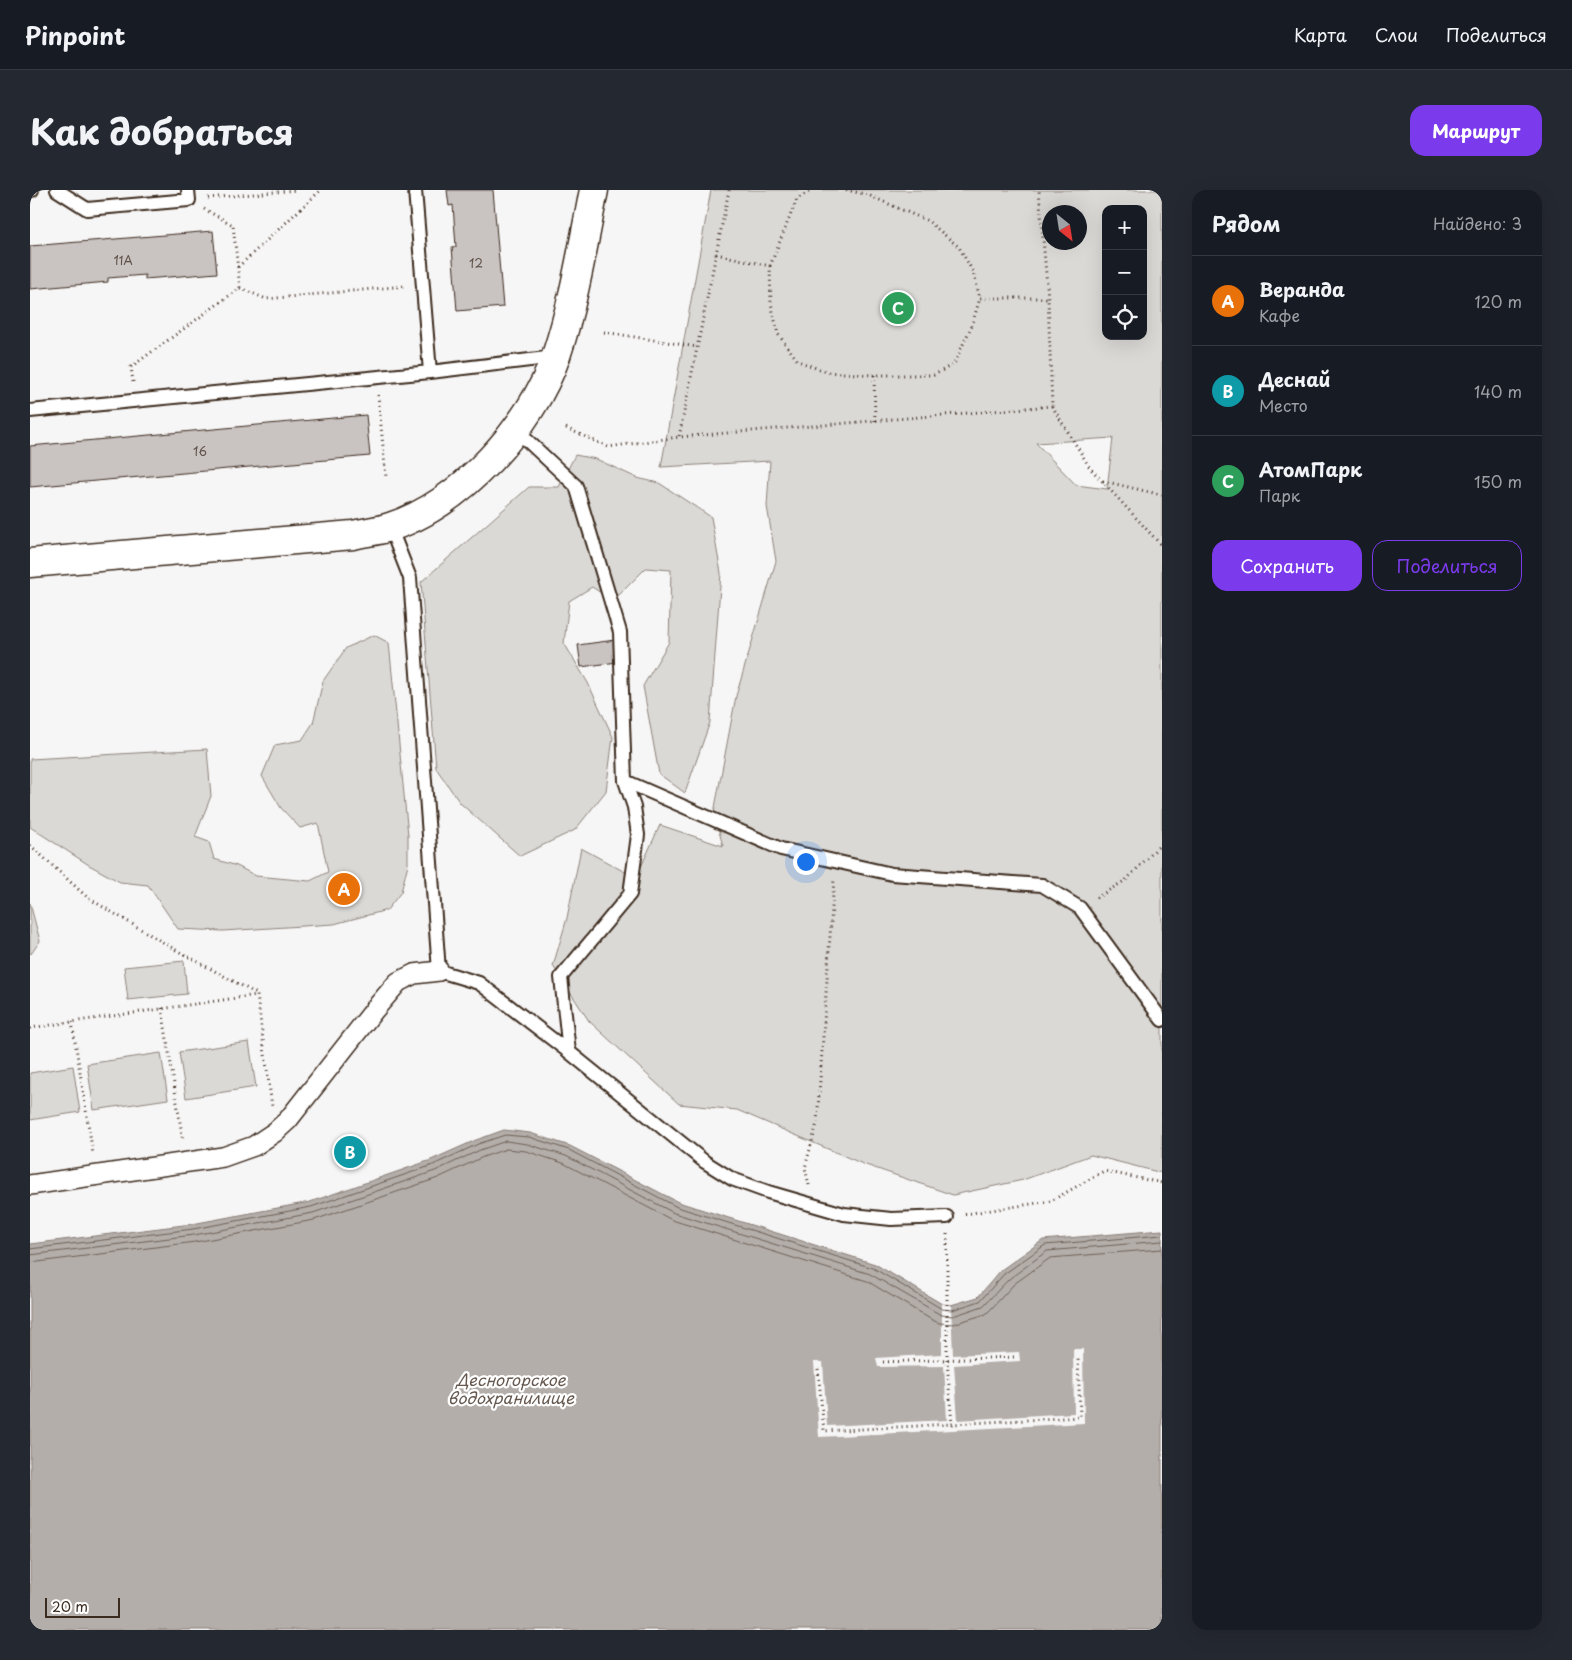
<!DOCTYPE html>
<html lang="ru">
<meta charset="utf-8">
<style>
body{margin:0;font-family:"Playpen Sans",sans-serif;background:#242831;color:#f1f3f6}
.controls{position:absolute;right:15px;top:15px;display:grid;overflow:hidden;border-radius:10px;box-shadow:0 5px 20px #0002}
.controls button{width:45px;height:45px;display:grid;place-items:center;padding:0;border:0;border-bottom:1px solid #363941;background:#171b24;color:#f1f3f6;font:25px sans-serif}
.compass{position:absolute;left:1012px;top:15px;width:45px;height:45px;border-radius:50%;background:#171b24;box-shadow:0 5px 20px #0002;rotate:150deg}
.scale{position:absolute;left:15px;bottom:12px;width:75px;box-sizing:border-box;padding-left:5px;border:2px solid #3b2a1e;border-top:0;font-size:14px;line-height:18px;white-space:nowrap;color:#3b2a1e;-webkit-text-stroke:4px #fff;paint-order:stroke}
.you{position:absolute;left:775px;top:671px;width:18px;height:18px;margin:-12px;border:4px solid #fff;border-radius:50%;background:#1a73e8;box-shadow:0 0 0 8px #1a73e833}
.badge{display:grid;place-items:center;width:32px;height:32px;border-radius:50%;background:#7c3aed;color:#fff;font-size:16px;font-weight:700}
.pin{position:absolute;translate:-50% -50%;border:2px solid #fff;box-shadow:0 1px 5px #0006}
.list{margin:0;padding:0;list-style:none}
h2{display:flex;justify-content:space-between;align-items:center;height:65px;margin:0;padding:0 20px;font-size:21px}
h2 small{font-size:16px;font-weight:400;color:#9ea1a6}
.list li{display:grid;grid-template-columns:32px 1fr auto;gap:15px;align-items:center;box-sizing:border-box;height:90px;padding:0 20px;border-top:1px solid #363941}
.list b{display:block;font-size:19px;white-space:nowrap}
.list p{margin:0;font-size:16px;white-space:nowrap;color:#9ea1a6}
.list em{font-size:16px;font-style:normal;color:#9ea1a6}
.actions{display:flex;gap:10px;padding:15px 20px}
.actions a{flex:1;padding:11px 0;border:1px solid #7c3aed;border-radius:15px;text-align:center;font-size:18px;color:#7c3aed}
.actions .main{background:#7c3aed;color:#fff}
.icon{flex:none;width:28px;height:28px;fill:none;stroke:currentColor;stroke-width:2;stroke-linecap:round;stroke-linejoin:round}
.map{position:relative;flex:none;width:1132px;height:1440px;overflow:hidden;border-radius:15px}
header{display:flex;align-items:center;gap:30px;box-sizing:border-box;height:70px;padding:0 25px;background:#171b24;border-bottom:1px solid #363941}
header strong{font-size:24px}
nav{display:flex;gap:28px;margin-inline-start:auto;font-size:18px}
.intro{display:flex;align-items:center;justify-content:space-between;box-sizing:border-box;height:120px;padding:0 30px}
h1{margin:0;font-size:35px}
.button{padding:12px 22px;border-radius:15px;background:#7c3aed;color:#fff;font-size:18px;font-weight:700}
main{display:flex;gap:30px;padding:0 30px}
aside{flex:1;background:#171b24;border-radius:15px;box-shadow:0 5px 20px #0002}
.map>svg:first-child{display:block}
</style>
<header>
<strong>Pinpoint</strong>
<nav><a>Карта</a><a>Слои</a><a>Поделиться</a></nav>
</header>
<div class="intro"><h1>Как добраться</h1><a class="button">Маршрут</a></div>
<main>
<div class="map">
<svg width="1132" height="1440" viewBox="0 0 1132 1440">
<rect width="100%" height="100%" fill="#f7f6f6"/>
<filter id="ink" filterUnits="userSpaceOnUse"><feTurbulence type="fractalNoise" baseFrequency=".02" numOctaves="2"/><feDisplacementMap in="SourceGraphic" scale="10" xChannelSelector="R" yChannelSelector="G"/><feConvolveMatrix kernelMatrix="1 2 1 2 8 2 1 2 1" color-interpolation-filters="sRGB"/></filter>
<g filter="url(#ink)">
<!-- green -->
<path fill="#dbd9d6" stroke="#8b827a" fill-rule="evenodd" d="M681 0H1132V983L1061 965 993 990 923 1005 833 974 707 920 649 914 559 831 523 776 537 728 551 658 606 688 630 635 693 656 684 623 706 506 746 371 737 316 740 271 631 277ZM1076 19H1113V146H1076ZM1019 22H1050V52H1019ZM1083 248 1077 299 1046 295 1006 253Z
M545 265 566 269 607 288 629 293 681 327 691 383 680 532 655 603 629 584 613 496 639 452 641 380 616 378 583 411 562 397 539 411 534 453 558 493 583 547 576 601 545 640 490 666 430 613 406 578 391 392 499 297H529Z
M344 445 359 453 378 645V674L371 702 357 720 304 734 193 741 148 739 118 695 90 692 59 675 0 637V569L177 559 181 606 165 647 179 652 184 669 207 676 226 686 280 691 298 682 288 633 270 638 251 618 232 586 245 555 272 550 283 533 293 491 316 458Z
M0 713 10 751 1 764 0 763Z
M154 771 157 804 98 810 94 777Z
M219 852 226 897 156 908 149 862Z
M131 863 138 909 64 920 57 874Z
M43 876 50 922 0 930V883Z"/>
<!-- water -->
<path fill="#b4aeaa" stroke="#847972" d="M474 940 500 943 540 956 648 1012 845 1074 912 1114 921 1115 948 1107 971 1080 1013 1050 1132 1040V1440H0V1054L162 1034 280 1012 401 970 446 950Z"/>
<!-- pier -->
<path fill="#f7f6f6" d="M912 1114 921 1115 923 1165 989 1162 990 1171 924 1175 928 1230 1044 1223 1043 1159H1053L1054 1233 789 1247 784 1172H793L797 1236 917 1230 914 1176 848 1177 846 1168 912 1164Z"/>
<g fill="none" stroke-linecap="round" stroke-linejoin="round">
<!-- shore -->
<path stroke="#6b5f56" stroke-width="1" d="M0 1059 163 1039 281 1017 403 975 448 954 475 945 499 947 539 960 647 1017 843 1078 912 1119 922 1120 950 1111 974 1084 1015 1055 1132 1045
M0 1065 164 1045 283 1023 405 981 450 960 476 951 497 954 536 966 644 1023 840 1084 911 1125 923 1126 953 1116 979 1089 1017 1061 1132 1051
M0 1073 165 1052 284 1030 408 988 453 967 476 959 496 961 533 973 642 1030 837 1091 902 1130 909 1133 923 1134 956 1124 961 1119 984 1094 1020 1068 1132 1059"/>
</g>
<!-- building -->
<path fill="#c9c3c1" stroke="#3b2a1e" d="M417 0H463L473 117 427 121 422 57H426L423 15 419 16Z
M183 41 187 83 115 89V85L78 88V92L0 99V56Z
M336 225 340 266 0 297V256Z
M585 450 587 472 551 477 548 455Z"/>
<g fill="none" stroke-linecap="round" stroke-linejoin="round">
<!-- service casing -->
<g stroke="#3b2a1e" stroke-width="16">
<path id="service" d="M0 0H2
M27 0 57 19 159 10 158 0
M385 0 400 182
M0 221 400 182 525 167
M486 240 546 296 590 442 595 591 604 617 608 645 600 704 531 787 539 862
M360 337 380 388 409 781 449 793 539 862 675 972 702 989 738 1002 814 1024 861 1029 917 1027
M595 591 751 659 862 684 1012 695 1050 718 1132 830"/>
</g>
<!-- pedestrian casing -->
<g stroke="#3b2a1e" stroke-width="22">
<path id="pedestrian" d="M0 995 193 967 224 956 245 942 258 930 345 819 368 792 384 784 409 781"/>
</g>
<!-- tertiary casing -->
<g stroke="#3b2a1e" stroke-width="31">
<path id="tertiary" d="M0 373 323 345C335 342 348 341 360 337 431 314 502 236 526 166 544 112 553 56 564 0"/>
</g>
<!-- path -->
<path stroke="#3b2a1e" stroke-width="3" stroke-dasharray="1 4" stroke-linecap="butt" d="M699 0 649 247 1022 216 1018 108 1009 0
M816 0 838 5 898 31 929 57 943 82 950 108
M178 8 267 0
M174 19 203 35 210 98
M686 64 740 76 741 113 748 144 768 171 797 182 844 185H904L924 174 942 135 950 108H1018
M740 76 767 9 782 0
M208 77 291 0
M210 98 236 109 375 96
M574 142 667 157
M844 185 845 231
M103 192 101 177 210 98
M348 205 356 287
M1022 216 1060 278 1132 356
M536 238 578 257 649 247
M1073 291 1132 305
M0 655 58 708 146 760 227 804
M1066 708 1096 690 1132 653
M132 818 153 951
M42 832 63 964
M0 838 227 805 242 916
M779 995 775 978 787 933 804 689
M935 1024 1021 1011 1074 981 1132 993
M917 1044V1170L922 1235
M853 1172 984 1167
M788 1179 794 1241 1050 1227 1048 1167"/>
<!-- service -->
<use href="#service" stroke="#fff" stroke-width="12"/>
<!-- pedestrian -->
<use href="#pedestrian" stroke="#fff" stroke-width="19"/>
<!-- tertiary -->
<use href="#tertiary" stroke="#fff" stroke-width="28"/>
</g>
</g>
<g text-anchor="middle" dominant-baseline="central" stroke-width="4.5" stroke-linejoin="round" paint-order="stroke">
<!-- number labels -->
<g font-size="12" fill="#5e5047">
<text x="93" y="70">11А</text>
<text x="446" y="73">12</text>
<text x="170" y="261">16</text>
</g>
<!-- water labels -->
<g font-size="16" font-style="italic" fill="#65584f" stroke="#fff">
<text x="481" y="1189">Десногорское<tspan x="481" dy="18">водохранилище</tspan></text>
</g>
</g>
</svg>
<div class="controls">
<button>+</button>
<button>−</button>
<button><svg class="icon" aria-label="locate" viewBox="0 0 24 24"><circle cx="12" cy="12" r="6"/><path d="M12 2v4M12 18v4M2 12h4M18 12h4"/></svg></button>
</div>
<svg class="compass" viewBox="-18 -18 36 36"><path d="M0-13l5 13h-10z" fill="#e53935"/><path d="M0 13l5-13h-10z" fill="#9ea1a6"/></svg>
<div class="scale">20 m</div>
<div class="you"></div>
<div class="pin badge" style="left:314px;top:699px;background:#e8710a">A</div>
<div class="pin badge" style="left:320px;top:962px;background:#0f9aa8">B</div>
<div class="pin badge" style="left:868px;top:118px;background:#2e9e5b">C</div>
</div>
<aside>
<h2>Рядом<small>Найдено: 3</small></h2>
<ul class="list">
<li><span class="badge" style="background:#e8710a">A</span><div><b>Веранда</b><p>Кафе</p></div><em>120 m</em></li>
<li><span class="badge" style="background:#0f9aa8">B</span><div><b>Деснай</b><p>Место</p></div><em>140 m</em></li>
<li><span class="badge" style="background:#2e9e5b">C</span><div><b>АтомПарк</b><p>Парк</p></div><em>150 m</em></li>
</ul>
<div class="actions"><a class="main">Сохранить</a><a>Поделиться</a></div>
</aside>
</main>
